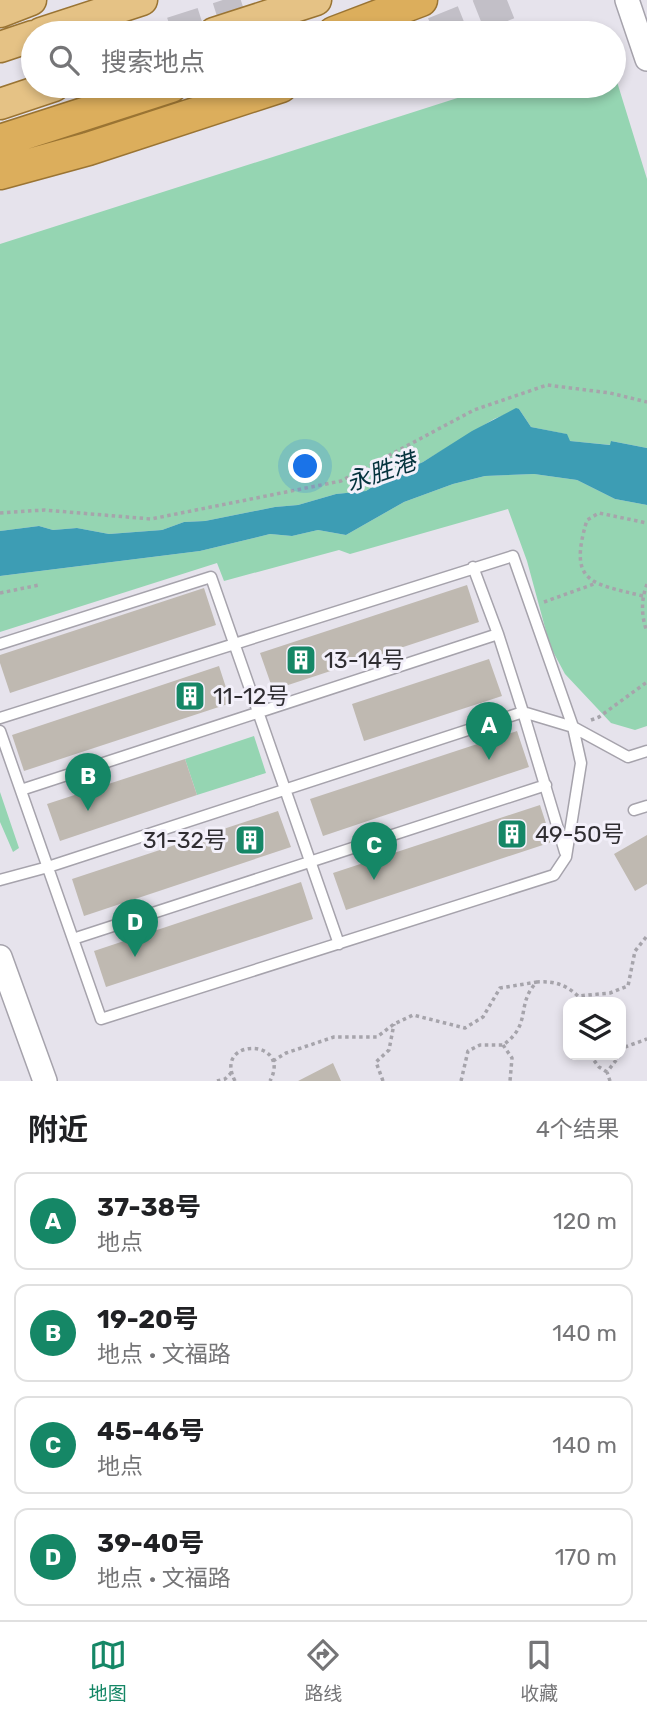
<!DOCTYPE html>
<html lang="zh">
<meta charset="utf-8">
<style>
body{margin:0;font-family:Rubik,"Noto Sans SC",sans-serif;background:#f2f2f2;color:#202124}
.controls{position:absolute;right:21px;bottom:21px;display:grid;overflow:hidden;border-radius:14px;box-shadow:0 4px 10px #0003}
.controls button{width:63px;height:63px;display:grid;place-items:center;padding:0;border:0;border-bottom:2px solid #e0e0e0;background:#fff;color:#202124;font:35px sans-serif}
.you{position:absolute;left:306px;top:467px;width:24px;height:24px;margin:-18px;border:5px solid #fff;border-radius:50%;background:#1a73e8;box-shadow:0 0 0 10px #1a73e833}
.badge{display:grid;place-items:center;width:46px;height:46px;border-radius:50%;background:#158766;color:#fff;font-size:23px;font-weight:700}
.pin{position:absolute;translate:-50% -58px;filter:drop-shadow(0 2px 4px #0008)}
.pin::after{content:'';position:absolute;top:37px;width:24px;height:21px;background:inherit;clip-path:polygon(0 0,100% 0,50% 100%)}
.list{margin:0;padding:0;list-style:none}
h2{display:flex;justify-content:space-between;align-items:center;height:91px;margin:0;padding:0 28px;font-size:30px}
h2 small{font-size:23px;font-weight:400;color:#757577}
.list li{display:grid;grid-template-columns:46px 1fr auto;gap:21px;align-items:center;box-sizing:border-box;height:98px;margin:0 14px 14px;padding:0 14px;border:2px solid #e0e0e0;border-radius:14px}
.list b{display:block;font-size:26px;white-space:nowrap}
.list p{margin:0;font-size:23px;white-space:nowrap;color:#757577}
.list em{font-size:23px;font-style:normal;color:#757577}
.icon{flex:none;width:38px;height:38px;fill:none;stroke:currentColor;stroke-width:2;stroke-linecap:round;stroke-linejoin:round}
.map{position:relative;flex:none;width:647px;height:1081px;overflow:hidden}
.search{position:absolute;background:#fff;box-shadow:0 4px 10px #0003;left:21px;right:21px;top:21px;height:77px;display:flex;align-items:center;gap:18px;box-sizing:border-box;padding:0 24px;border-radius:38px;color:#757577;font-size:26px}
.sheet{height:539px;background:#fff}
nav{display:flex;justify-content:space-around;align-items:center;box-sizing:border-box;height:98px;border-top:2px solid #e0e0e0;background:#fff;font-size:19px;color:#757577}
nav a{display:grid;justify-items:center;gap:4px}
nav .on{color:#158766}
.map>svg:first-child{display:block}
</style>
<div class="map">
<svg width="647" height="1081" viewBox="0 0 647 1081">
<rect width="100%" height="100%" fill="#e6e3ec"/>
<!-- green -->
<path fill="#95d5b2" d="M614 72 647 179V448L611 441V445L569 441 566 434 531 427 519 409 494 419 423 462 383 480 366 491 336 494 298 505 275 507 205 521 184 522 162 530 109 534 77 528 53 530 39 526 0 531V244L495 86H614Z
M534 474 577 480 615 499 647 505V726L635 730 611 723 565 674 550 646 527 561 508 509 350 554 339 550 224 581 217 563 0 632V576L200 551 270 534 292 536 318 530 346 535 404 502 453 484 485 476Z
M254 736 266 773 197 795 185 759Z
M0 792 19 848 13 852 0 822Z"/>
<!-- water -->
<path fill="#3d9db4" d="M516 408 519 409 531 427 567 434 570 441 610 445 611 441 647 448V505L615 499 577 480 534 474 485 476 453 484 404 502 346 535 318 530 292 536 270 534 200 551 0 576V531L39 526 53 530 77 528 109 534 162 530 184 522 205 521 275 507 298 505 336 494 366 491 383 480 423 462 472 431Z"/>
<!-- building -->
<path fill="#bfb9b1" d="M467 585 479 622 273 690 260 653Z
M204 588 216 625 10 693 0 663V655Z
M489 659 502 696 364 741 352 704Z
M219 666 231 703 24 771 12 735Z
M517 731 529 767 323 836 310 799Z
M185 759 197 795 60 841 47 804Z
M540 805 552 842 346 910 333 873Z
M278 811 291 847 84 916 72 879Z
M647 835V884L635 891 614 854Z
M301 882 313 919 106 987 94 951Z
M333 1063 341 1081H298Z"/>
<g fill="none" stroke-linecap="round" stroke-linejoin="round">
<!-- trunk-tunnel -->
<path stroke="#c2bfc7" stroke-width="32" stroke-dasharray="32 16" stroke-linecap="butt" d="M172 33 244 10
M434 33 517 0"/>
<!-- service casing -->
<g stroke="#a6a3ac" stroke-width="13">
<path id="service" d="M473 567 498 634 523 712 573 727 628 757 647 751
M0 644 211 577 339 944
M0 718 513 556 573 727 581 763 566 857 554 875 101 1019 0 731
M21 790 498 634
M634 810 647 806
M0 880 48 867 523 712 565 852
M73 939 546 785"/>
</g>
<!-- tertiary casing -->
<g stroke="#a6a3ac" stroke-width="26">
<path id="tertiary" d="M627 0 647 59
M0 957 45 1081"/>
</g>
<!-- primary casing -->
<g stroke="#9a7433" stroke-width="33">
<path id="primary" d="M0 12 31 0
M41 33 142 0
M214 33 316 0
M0 47 33 36
M0 104 54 86"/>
</g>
<!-- trunk casing -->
<g stroke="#9a7433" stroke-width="35">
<path id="trunk" d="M334 33 421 0
M0 141 171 86
M0 173 88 149 281 86"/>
</g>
<!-- path -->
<path stroke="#a6a4ab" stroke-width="3.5" stroke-dasharray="3.5 3.5" stroke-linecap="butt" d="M0 513 44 510 151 519 341 481 474 410 547 385 610 393 647 402
M647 584C641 600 641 615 647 632
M0 593 39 585
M643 596C590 583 568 583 587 520L599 513 647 523
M544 602 594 584
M591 720 599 717 647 682
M503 1045 512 1058 510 1081
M621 1053 625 1047 647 1039
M590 1055 599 1067 607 1072
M273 1061 286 1053 334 1037H377L394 1024 413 1015 465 1028 483 1017 500 988 537 982
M217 1081 225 1079 232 1072
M235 1081C212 1037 293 1038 270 1081
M383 1081 376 1062 389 1050 394 1024
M461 1081 468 1051 480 1045H503C533 1024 515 1004 537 982 554 981 565 984 578 996L610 993 628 986 635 951 647 936
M610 1081 607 1072 620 1055"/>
<!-- service -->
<use href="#service" stroke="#fff" stroke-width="10"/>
<!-- tertiary -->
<use href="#tertiary" stroke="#fff" stroke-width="23"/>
<!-- primary -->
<use href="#primary" stroke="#e5c285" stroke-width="30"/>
<!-- trunk -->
<use href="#trunk" stroke="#dcae5c" stroke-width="32"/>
</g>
<!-- icons -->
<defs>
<g id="building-square" transform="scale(1.575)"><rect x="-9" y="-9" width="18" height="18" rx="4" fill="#158766" stroke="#f3f0fa"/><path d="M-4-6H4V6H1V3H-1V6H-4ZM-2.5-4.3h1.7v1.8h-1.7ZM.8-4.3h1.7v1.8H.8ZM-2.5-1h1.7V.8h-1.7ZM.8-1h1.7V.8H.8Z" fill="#fff"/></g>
</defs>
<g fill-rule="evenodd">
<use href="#building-square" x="301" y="660"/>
<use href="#building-square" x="190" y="696"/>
<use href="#building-square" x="512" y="834"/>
<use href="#building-square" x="250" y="840"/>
</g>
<g text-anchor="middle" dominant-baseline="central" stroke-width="6" stroke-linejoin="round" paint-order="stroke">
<!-- poi labels -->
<g font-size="23" fill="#302e32" stroke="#f3f0fa" text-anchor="start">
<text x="324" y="660">13-14号</text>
<text x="213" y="696">11-12号</text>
<text x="535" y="834">49-50号</text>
<text x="227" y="840" text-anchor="end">31-32号</text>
</g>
<!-- water labels -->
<g font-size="24" font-style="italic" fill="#05333d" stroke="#f3f0fa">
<text transform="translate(381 472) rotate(-19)">永胜港</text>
</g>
</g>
</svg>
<div class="controls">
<button><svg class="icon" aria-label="layers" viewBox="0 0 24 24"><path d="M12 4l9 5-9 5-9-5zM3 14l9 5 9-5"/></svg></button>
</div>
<div class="you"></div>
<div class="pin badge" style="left:489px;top:760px">A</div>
<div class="pin badge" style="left:88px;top:811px">B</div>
<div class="pin badge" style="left:374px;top:880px">C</div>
<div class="pin badge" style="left:135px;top:957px">D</div>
<div class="search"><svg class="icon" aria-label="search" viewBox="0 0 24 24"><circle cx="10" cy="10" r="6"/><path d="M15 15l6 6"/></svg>搜索地点</div>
</div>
<section class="sheet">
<h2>附近<small>4个结果</small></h2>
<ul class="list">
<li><span class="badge">A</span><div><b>37-38号</b><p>地点</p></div><em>120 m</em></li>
<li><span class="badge">B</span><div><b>19-20号</b><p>地点 · 文福路</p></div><em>140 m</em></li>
<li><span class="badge">C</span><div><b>45-46号</b><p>地点</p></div><em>140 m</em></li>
<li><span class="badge">D</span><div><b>39-40号</b><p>地点 · 文福路</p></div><em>170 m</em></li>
</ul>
</section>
<nav>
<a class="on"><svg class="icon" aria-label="map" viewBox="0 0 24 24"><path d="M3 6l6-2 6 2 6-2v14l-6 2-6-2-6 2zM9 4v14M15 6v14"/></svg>地图</a>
<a><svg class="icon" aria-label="directions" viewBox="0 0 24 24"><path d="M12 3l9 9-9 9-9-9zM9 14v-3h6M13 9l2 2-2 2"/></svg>路线</a>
<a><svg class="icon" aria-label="saved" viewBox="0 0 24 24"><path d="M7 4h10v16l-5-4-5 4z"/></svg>收藏</a>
</nav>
